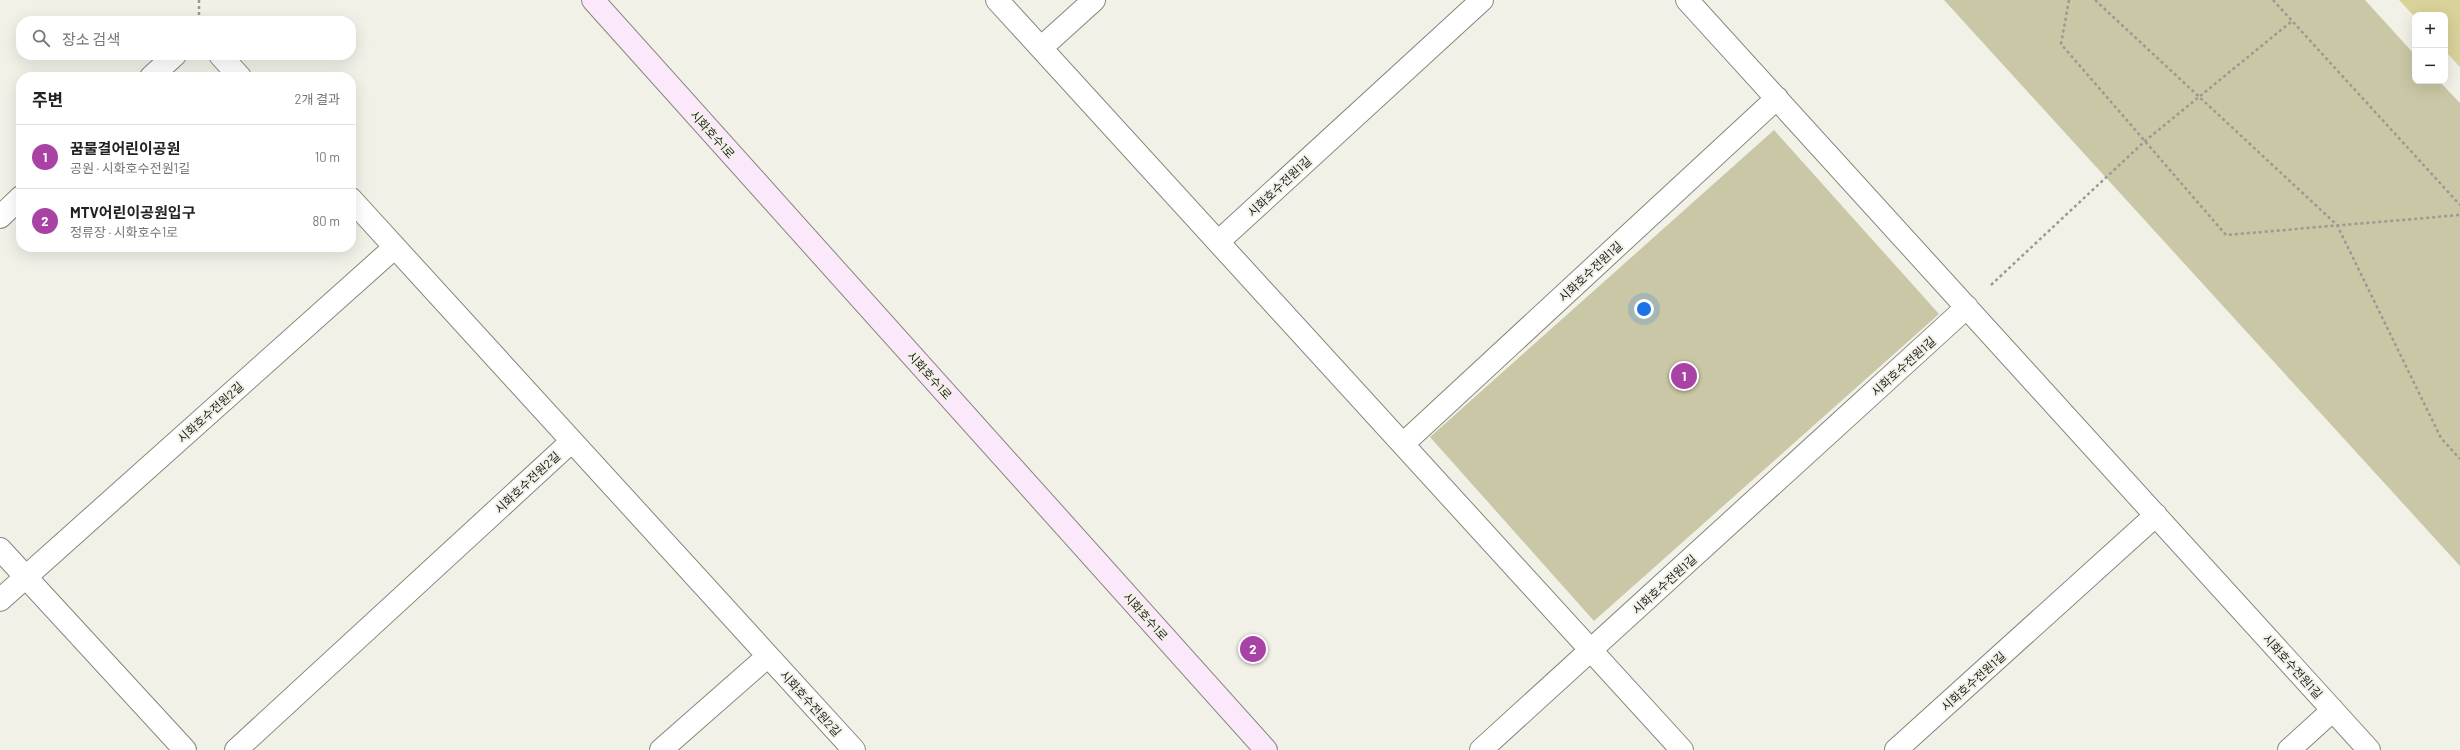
<!DOCTYPE html>
<html lang="ko">
<meta charset="utf-8">
<style>
body{margin:0;font-family:Barlow,"Noto Sans KR",sans-serif;background:#f6f6f6;color:#222}
.controls{position:absolute;right:12px;top:12px;display:grid;overflow:hidden;border-radius:8px;box-shadow:0 4px 16px #0002}
.controls button{width:36px;height:36px;display:grid;place-items:center;padding:0;border:0;border-bottom:1px solid #e0e0e0;background:#fff;color:#222;font:20px sans-serif}
.you{position:absolute;left:1644px;top:309px;width:14px;height:14px;margin:-10px;border:3px solid #fff;border-radius:50%;background:#1a73e8;box-shadow:0 0 0 6px #1a73e833}
.badge{display:grid;place-items:center;width:26px;height:26px;border-radius:50%;background:#a942a5;color:#fff;font-size:13px;font-weight:700}
.pin{position:absolute;translate:-50% -50%;border:2px solid #fff;box-shadow:0 1px 4px #0006}
.list{margin:0;padding:0;list-style:none}
h2{display:flex;justify-content:space-between;align-items:center;height:52px;margin:0;padding:0 16px;font-size:17px}
h2 small{font-size:13px;font-weight:400;color:#767676}
.list li{display:grid;grid-template-columns:26px 1fr auto;gap:12px;align-items:center;box-sizing:border-box;height:64px;padding:0 16px;border-top:1px solid #e0e0e0}
.list b{display:block;font-size:15px;white-space:nowrap}
.list p{margin:0;font-size:13px;white-space:nowrap;color:#767676}
.list em{font-size:13px;font-style:normal;color:#767676}
.icon{flex:none;width:22px;height:22px;fill:none;stroke:currentColor;stroke-width:2;stroke-linecap:round;stroke-linejoin:round}
.map{position:relative;flex:none;width:2460px;height:750px;overflow:hidden}
.search{position:absolute;background:#fff;box-shadow:0 4px 16px #0002;left:16px;top:16px;width:340px;height:44px;display:flex;align-items:center;gap:10px;box-sizing:border-box;padding:0 14px;border-radius:16px;color:#767676;font-size:15px}
.panel{position:absolute;background:#fff;box-shadow:0 4px 16px #0002;left:16px;top:72px;width:340px;height:180px;border-radius:16px}
.map>svg:first-child{display:block}
</style>
<div class="map">
<svg width="2460" height="750" viewBox="0 0 2460 750">
<rect width="100%" height="100%" fill="#f2f1e8"/>
<!-- green -->
<path fill="#cac7a6" d="M1944 0H2365L2415 55V81H2439L2460 103V566Z
M1774 130 1939 314 1594 621 1430 437Z"/>
<!-- water -->
<path fill="#d9d29a" d="M2399 0H2460V67L2445 51V15H2415V17Z"/>
<g fill="none" stroke-linecap="round" stroke-linejoin="round">
<!-- street casing -->
<g stroke="#87867d" stroke-width="24">
<path id="street" d="M997 0 1682 750
M1687 0 2369 750
M1041 48 1094 0
M220 55 240 77
M151 77 175 55
M351 199 854 750
M0 217 21 197
M1218 242 1482 0
M1403 444 1777 98
M0 549 185 750
M0 600 395 247
M236 750 572 441
M661 750 768 656
M1481 750 1967 307
M1896 750 2156 515
M2289 750 2333 710"/>
</g>
<!-- secondary casing -->
<g stroke="#87867d" stroke-width="24">
<path id="secondary" d="M593 0 1266 750"/>
</g>
<!-- path -->
<path stroke="#9a9a93" stroke-width="2.5" stroke-dasharray="3 3" stroke-linecap="butt" d="M199 0V21
M2069 0 2061 44 2226 235 2460 215
M2095 0 2337 225 2441 438 2460 459
M2273 0 2460 205
M1991 285 2145 141 2292 21"/>
<!-- street -->
<use href="#street" stroke="#fff" stroke-width="22"/>
<!-- secondary -->
<use href="#secondary" stroke="#fbe8fa" stroke-width="22"/>
</g>
<g text-anchor="middle" dominant-baseline="central" stroke-width="4" stroke-linejoin="round" paint-order="stroke">
<!-- street labels -->
<g font-size="12" fill="#242420" stroke="#f2f1e8">
<text transform="translate(713 134) rotate(48)">시화호수1로</text>
<text transform="translate(1279 186) rotate(-43)">시화호수전원1길</text>
<text transform="translate(1590 271) rotate(-43)">시화호수전원1길</text>
<text transform="translate(1903 366) rotate(-42)">시화호수전원1길</text>
<text transform="translate(930 375) rotate(48)">시화호수1로</text>
<text transform="translate(210 412) rotate(-42)">시화호수전원2길</text>
<text transform="translate(527 482) rotate(-43)">시화호수전원2길</text>
<text transform="translate(1664 584) rotate(-42)">시화호수전원1길</text>
<text transform="translate(1146 616) rotate(48)">시화호수1로</text>
<text transform="translate(2293 666) rotate(48)">시화호수전원1길</text>
<text transform="translate(1973 681) rotate(-42)">시화호수전원1길</text>
<text transform="translate(811 703) rotate(48)">시화호수전원2길</text>
</g>
</g>
</svg>
<div class="controls">
<button>+</button>
<button>−</button>
</div>
<div class="you"></div>
<div class="pin badge" style="left:1684px;top:376px">1</div>
<div class="pin badge" style="left:1253px;top:649px">2</div>
<div class="search"><svg class="icon" aria-label="search" viewBox="0 0 24 24"><circle cx="10" cy="10" r="6"/><path d="M15 15l6 6"/></svg>장소 검색</div>
<section class="panel">
<h2>주변<small>2개 결과</small></h2>
<ul class="list">
<li><span class="badge">1</span><div><b>꿈물결어린이공원</b><p>공원 · 시화호수전원1길</p></div><em>10 m</em></li>
<li><span class="badge">2</span><div><b>MTV어린이공원입구</b><p>정류장 · 시화호수1로</p></div><em>80 m</em></li>
</ul>
</section>
</div>
